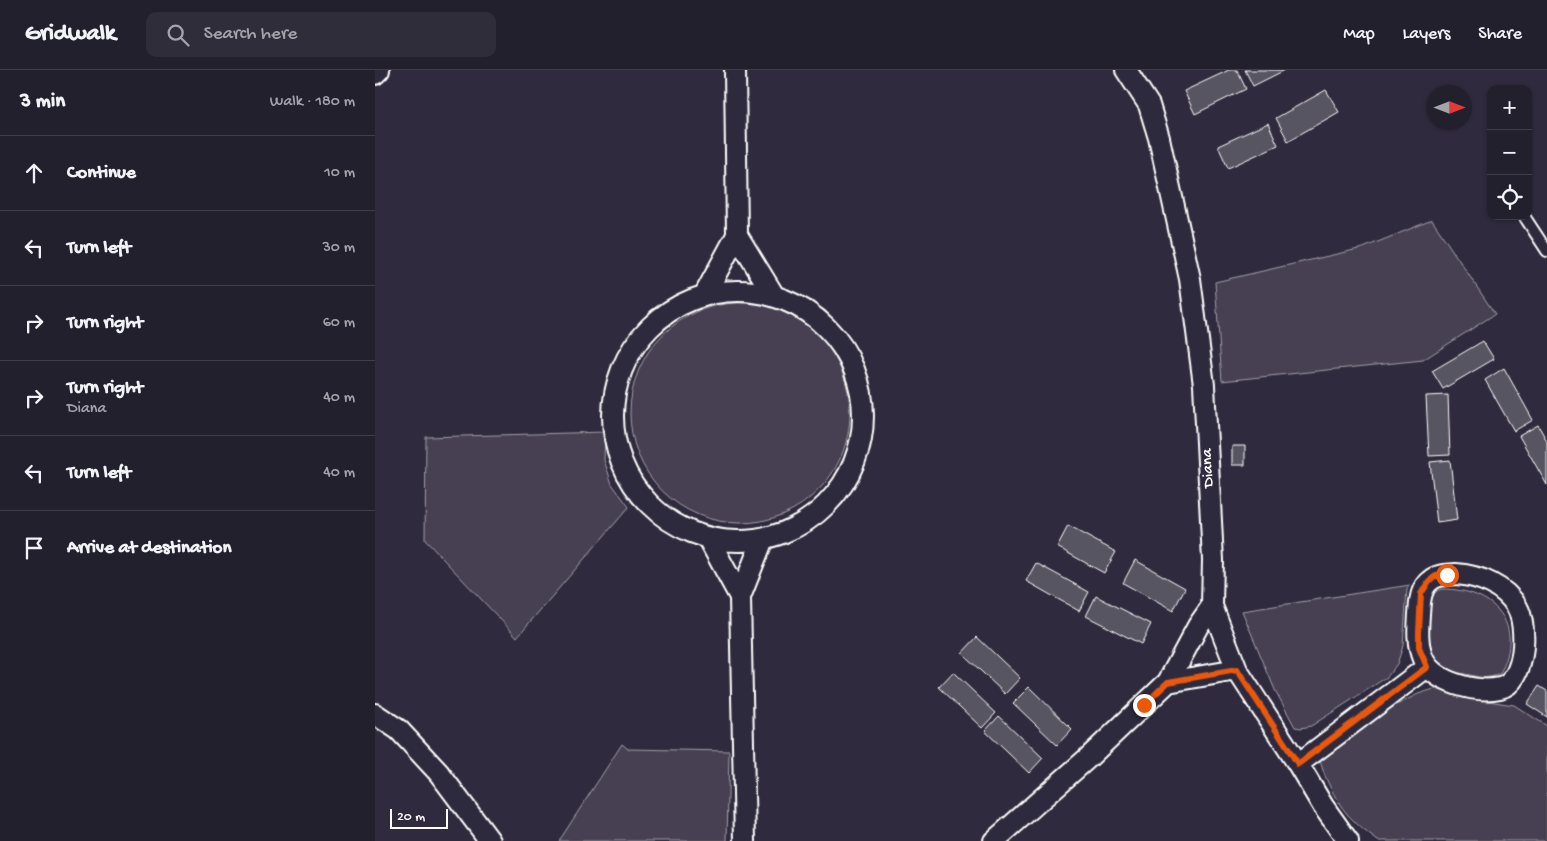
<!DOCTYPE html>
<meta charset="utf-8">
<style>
body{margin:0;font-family:"Gochi Hand",sans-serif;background:#2f2d3a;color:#f1f3f6}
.controls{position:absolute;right:15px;top:15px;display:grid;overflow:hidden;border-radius:10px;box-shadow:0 1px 4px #0004}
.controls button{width:45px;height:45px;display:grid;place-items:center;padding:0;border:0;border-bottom:1px solid #403e4a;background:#23202e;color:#f1f3f6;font:25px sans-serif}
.compass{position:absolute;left:1052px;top:15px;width:45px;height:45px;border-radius:50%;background:#23202e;box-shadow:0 1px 4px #0004;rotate:90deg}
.scale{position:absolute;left:15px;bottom:12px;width:58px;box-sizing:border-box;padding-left:5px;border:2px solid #fff;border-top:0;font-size:14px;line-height:18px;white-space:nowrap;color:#fff;-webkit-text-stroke:4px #2f2a3d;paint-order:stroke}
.stop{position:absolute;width:15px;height:15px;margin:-11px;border:4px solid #ea580c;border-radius:50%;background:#fff}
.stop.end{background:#ea580c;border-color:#fff;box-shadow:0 1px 5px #0008}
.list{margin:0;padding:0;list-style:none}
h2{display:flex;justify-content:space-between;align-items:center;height:65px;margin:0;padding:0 20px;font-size:21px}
h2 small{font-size:16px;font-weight:400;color:#a3a3aa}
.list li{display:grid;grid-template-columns:32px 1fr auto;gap:15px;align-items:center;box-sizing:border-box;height:75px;padding:0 20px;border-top:1px solid #403e4a}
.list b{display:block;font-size:19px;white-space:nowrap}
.list p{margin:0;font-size:16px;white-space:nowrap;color:#a3a3aa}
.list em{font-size:16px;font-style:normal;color:#a3a3aa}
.icon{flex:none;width:28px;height:28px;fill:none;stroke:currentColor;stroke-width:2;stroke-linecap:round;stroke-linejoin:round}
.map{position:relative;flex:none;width:1172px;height:771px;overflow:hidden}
header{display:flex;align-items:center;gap:30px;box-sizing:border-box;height:70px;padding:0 25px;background:#23202e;border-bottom:1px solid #403e4a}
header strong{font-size:24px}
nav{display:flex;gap:28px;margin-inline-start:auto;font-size:18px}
.search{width:350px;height:45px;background:#2f2d3a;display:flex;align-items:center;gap:12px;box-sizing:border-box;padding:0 18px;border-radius:10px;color:#a3a3aa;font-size:19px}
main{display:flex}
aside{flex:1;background:#23202e}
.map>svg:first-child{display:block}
</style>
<header>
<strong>Gridwalk</strong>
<div class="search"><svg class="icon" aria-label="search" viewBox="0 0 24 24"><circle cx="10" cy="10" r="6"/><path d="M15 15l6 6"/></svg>Search here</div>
<nav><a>Map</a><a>Layers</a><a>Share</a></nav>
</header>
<main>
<aside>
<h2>3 min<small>Walk · 180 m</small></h2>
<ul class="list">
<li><svg class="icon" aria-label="ahead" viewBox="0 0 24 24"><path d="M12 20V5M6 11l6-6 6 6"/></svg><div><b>Continue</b></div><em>10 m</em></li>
<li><svg class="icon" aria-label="left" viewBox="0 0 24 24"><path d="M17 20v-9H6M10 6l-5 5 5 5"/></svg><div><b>Turn left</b></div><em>30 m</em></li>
<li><svg class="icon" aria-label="right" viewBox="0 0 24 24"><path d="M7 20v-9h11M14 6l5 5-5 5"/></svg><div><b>Turn right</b></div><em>60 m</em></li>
<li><svg class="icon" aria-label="right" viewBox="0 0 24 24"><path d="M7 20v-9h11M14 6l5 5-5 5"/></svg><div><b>Turn right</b><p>Diana</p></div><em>40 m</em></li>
<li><svg class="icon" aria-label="left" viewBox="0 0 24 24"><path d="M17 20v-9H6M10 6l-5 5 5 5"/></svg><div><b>Turn left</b></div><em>40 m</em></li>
<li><svg class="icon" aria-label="arrive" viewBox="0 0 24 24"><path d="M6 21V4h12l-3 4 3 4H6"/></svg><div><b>Arrive at destination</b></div></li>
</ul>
</aside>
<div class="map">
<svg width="1172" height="771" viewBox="0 0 1172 771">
<rect width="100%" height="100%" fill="#2f2a3d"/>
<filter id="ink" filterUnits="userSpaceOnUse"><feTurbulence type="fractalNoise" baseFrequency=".02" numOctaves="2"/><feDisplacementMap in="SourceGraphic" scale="10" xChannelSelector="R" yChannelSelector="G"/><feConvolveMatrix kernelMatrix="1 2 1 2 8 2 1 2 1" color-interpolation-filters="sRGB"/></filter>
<g filter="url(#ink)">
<!-- green -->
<path fill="#464152" stroke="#a2a0a8" d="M1057 150 1120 244 1048 290 847 311 840 212 988 178Z
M255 343a110 110 0 1 1 220 0a110 110 0 1 1-220 0Z
M230 362 229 390 237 414 254 437 142 567 50 470 51 367Z
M1035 515 1032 519 1028 576 1022 594 1012 607 936 656 926 658 920 657 900 620 867 541Z
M1067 519C1119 519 1151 554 1125 604 1112 609 1107 608 1095 605 1085 603 1073 601 1066 595 1060 590 1056 581 1054 574 1051 565 1052 528 1060 522 1062 520 1065 520 1067 519Z
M1059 619 1072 621 1093 628 1139 635 1172 656V771H1003C992 763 982 755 973 745 962 733 947 704 945 689L1008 642 1043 624Z
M247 674 253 679 354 681 352 771H184Z"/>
<!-- building -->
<path fill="#595564" stroke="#fff" d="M854 0H862L871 19 820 44 809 21Z
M870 0H910L878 16Z
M951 20 964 42 913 71 901 48Z
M893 53 903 75 853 98 843 76Z
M1108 271 1119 289 1068 319 1057 301Z
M1129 298 1158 350 1139 361 1110 310Z
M1073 325 1075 385 1054 386 1051 326Z
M1163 355 1172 371V415L1144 366Z
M857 376H870V395H857Z
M1075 390 1082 450 1062 453 1055 392Z
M693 456 741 482 729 503 682 477Z
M760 490 810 518 798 541 748 513Z
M661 493 714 522 704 541 651 511Z
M721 526 776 554 766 574 711 546Z
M602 567 645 608 630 624 587 583Z
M578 602 621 643 607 658 564 617Z
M1164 616 1172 621V647L1152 634Z
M654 617 697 659 682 675 638 633Z
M624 646 668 688 654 703 610 661Z"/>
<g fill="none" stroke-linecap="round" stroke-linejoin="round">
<!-- service casing -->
<g stroke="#fff" stroke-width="14">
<path id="service" d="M1149 146 1172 181"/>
</g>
<!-- minor casing -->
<g stroke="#fff" stroke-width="24">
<path id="minor" d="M751 0 774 35 784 68 815 209 829 315 838 490 837 536 862 600 923 694 948 736 973 771
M0 4 4 0
M362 165 398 224
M238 346a125 125 0 1 1 250 0a125 125 0 1 1-250 0Z
M330 224 362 165 360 0
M333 468 365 527
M1081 504C1105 506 1130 516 1142 537 1153 556 1151 612 1125 618 1101 623 1059 613 1048 589 1042 575 1043 559 1044 544 1045 532 1045 518 1056 510 1063 504 1072 505 1081 504Z
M793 612 862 600
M0 644 24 660 64 703 115 771
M923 694 1052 597
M370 771 365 527 388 469
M619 771 714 687 793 612 823 556 837 536"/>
</g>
<!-- service -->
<use href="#service" stroke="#2f2a3d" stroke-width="10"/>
<!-- minor -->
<use href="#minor" stroke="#2f2a3d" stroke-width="20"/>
</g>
</g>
<g fill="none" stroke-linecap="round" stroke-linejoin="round" filter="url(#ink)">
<!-- route -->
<path stroke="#ea580c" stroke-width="6" d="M769 635 793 612 862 600 923 694 1052 597 1044 578V562L1046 524 1054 511 1061 506 1072 505"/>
</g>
<g text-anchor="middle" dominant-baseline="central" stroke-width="5" stroke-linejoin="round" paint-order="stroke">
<!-- street labels -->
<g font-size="16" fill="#fff" stroke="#2f2a3d">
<text transform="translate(834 398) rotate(-93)">Diana</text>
</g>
</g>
</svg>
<div class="controls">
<button>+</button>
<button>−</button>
<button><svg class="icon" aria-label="locate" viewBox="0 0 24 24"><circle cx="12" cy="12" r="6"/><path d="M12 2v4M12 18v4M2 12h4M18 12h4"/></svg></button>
</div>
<svg class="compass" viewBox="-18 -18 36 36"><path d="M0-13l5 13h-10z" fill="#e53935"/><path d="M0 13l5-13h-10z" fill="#a3a3aa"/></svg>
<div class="scale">20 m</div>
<div class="stop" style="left:1072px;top:505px"></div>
<div class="stop end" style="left:769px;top:635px"></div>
</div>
</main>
